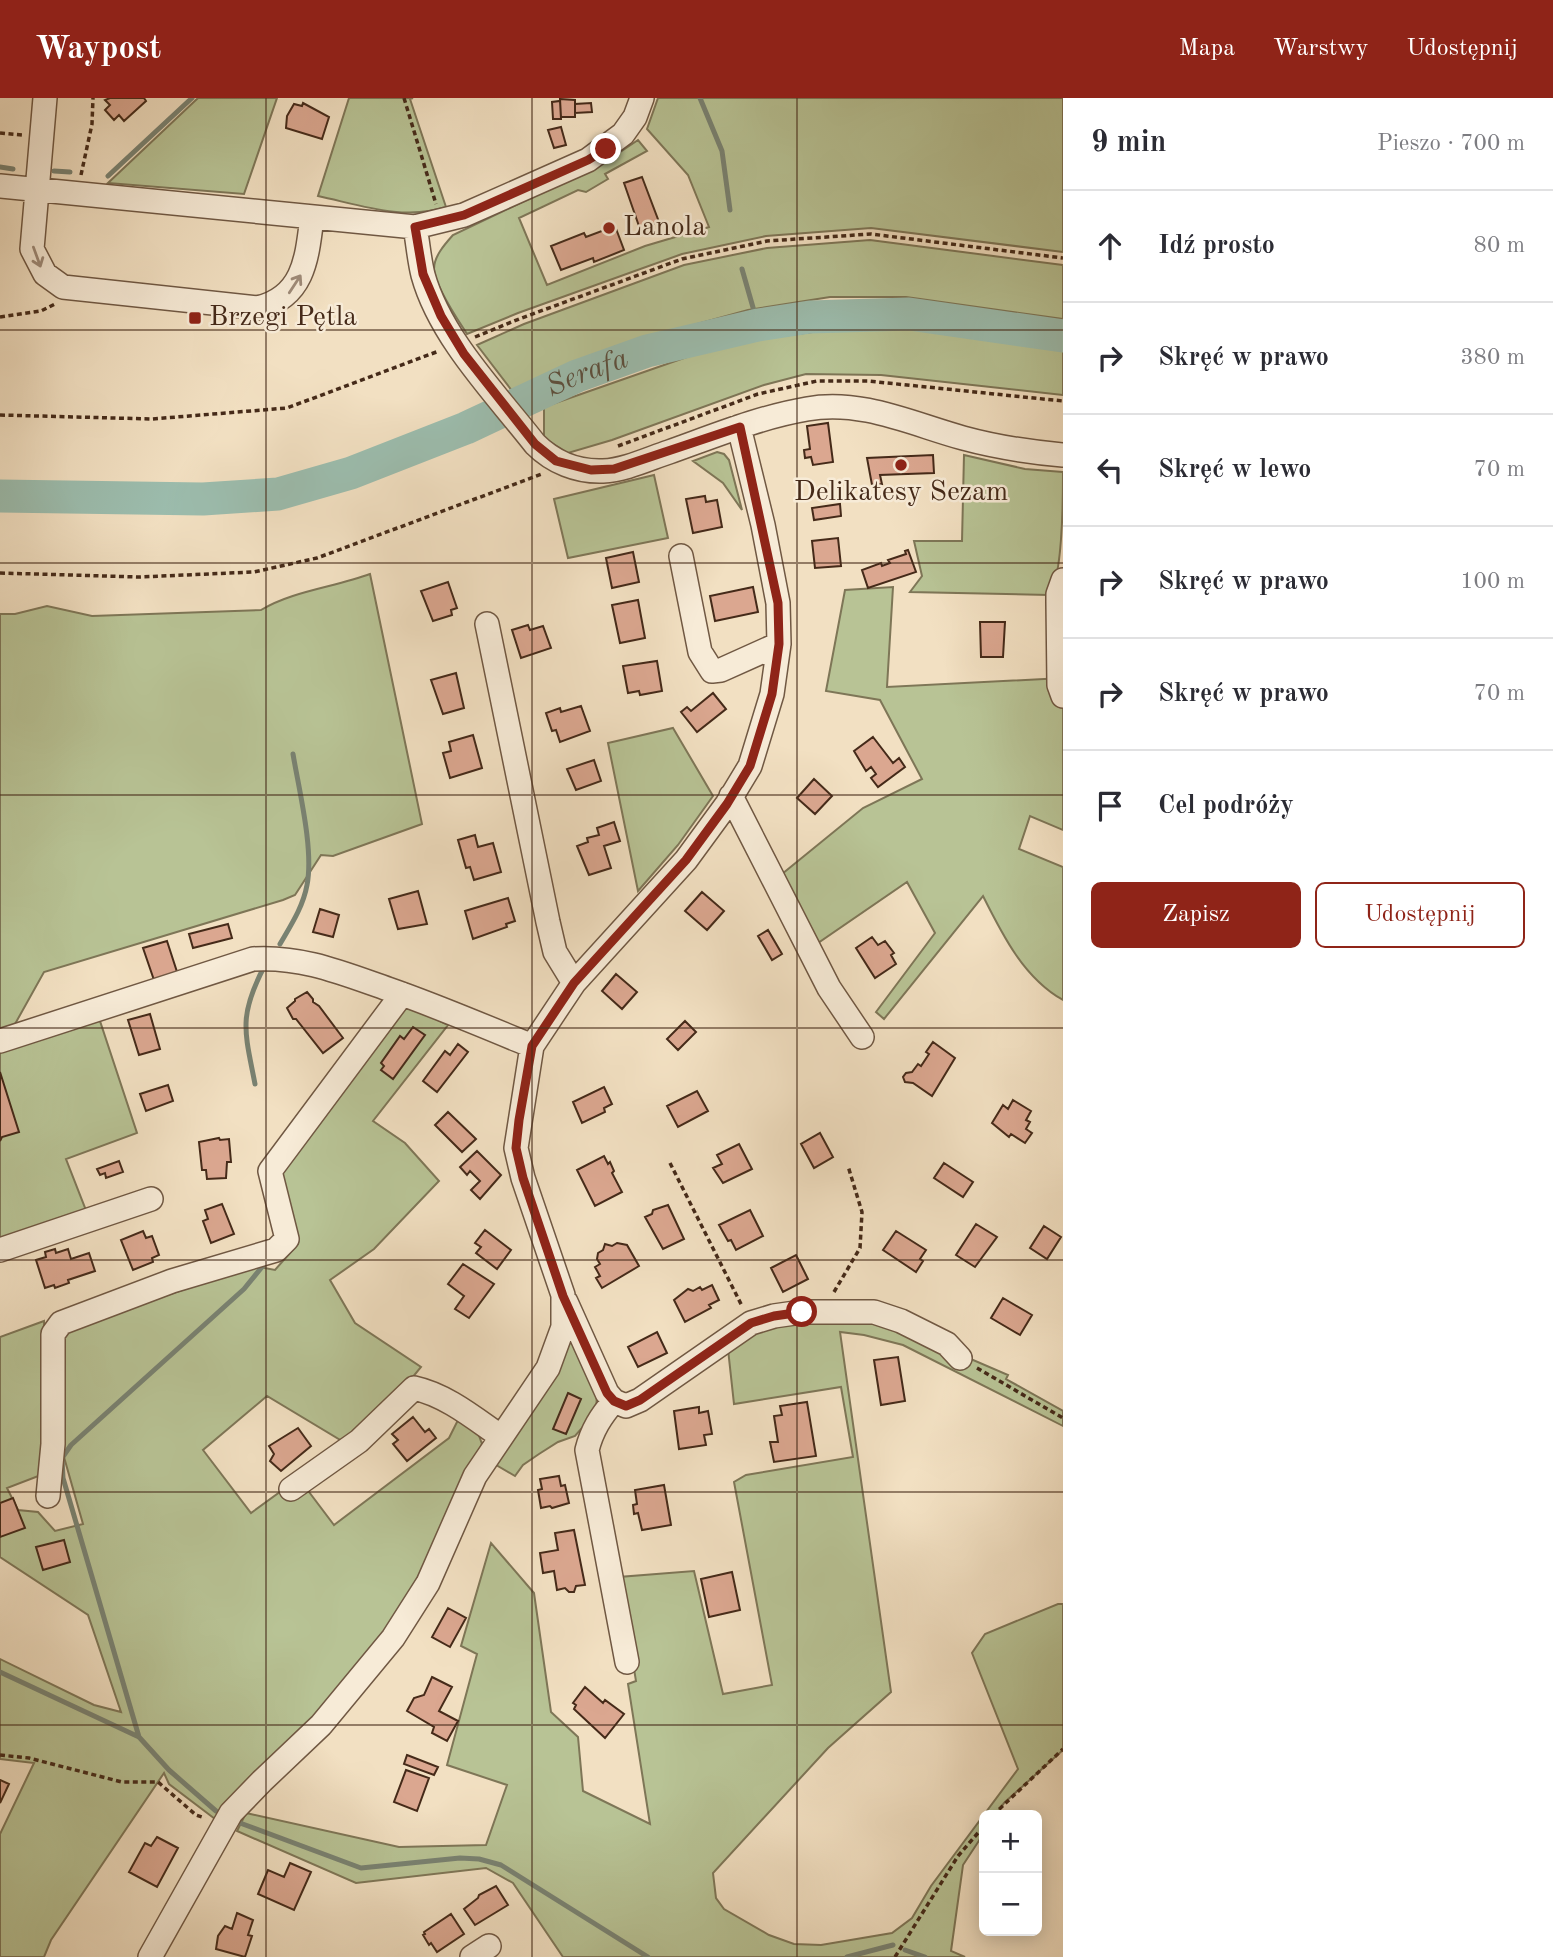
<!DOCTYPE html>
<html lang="pl">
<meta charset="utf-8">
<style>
body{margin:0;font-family:"Old Standard TT",serif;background:#f7f7f7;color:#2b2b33}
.controls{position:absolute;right:21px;bottom:21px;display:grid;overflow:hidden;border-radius:10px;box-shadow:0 4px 18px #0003}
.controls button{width:63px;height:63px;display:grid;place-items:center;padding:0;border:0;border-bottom:2px solid #e1e1e2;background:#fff;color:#2b2b33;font:35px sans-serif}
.stop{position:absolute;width:21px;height:21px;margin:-16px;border:5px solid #8f2418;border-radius:50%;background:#fff}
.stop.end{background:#8f2418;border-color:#fff;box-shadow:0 2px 7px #0008}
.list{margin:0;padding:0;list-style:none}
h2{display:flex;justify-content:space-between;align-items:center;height:91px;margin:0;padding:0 28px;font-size:30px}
h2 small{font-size:23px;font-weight:400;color:#7c7c81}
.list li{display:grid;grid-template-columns:46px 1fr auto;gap:21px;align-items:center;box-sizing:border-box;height:112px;padding:0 28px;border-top:2px solid #e1e1e2}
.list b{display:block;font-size:26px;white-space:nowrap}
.list em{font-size:23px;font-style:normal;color:#7c7c81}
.actions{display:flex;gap:14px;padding:21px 28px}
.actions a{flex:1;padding:16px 0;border:2px solid #8f2418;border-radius:10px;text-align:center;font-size:24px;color:#8f2418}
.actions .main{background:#8f2418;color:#fff}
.icon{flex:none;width:38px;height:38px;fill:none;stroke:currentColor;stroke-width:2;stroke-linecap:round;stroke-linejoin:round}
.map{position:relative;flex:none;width:1063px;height:1859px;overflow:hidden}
header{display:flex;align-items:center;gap:42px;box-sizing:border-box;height:98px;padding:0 35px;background:#8f2418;color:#fff}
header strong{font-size:33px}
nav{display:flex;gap:38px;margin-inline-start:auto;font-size:24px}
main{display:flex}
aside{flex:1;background:#fff}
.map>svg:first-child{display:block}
</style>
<header>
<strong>Waypost</strong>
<nav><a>Mapa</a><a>Warstwy</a><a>Udostępnij</a></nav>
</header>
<main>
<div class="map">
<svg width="1063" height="1859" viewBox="0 0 1063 1859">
<rect width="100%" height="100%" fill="#f2e0c2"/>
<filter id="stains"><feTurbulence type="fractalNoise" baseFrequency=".00286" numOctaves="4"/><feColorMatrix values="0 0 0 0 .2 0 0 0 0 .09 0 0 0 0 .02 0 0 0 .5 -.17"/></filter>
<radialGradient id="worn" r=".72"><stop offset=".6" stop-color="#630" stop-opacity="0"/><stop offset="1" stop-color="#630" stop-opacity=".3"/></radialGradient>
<!-- green -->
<path fill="#b8c395" stroke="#7e7657" stroke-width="2" d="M198 0H277L244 96 108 85Z
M349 0H413L410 1 446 109C404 123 360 107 318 98Z
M658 0H1063V154L871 130 766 138 682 156 518 215 467 236C458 222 434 187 434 171 434 158 445 146 453 137L604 65 638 42 647 53 605 76 608 81 586 94 578 92 519 120 547 187 645 148 709 129 688 77 647 31Z
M870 142 1063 167V221L906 199H830L748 212 614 249 516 298 477 247 524 226 684 167 767 150Z
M922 226 1063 249V297L881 277 806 276 764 287 612 342 568 355 544 340V309L724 246 827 232Z
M717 354 724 356 729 362 742 412 723 385 693 363Z
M964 357 1025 371 1063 374C1063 401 1063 480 1049 497L910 494 922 478 914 443H962Z
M654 377 668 440 568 460 554 401Z
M370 476 422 726 333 758 321 757 295 797 283 802 44 874 10 935 0 939V516H15L47 508 92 518 261 512C292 493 335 489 370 476Z
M893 489 887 589 1063 580V732L1030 718 1019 751 1063 769V902C1024 880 1003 838 983 798L884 921 876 914 935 835 907 784 818 845 782 776 863 710 922 681 880 602 826 593 845 492Z
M673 630 713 698 678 747 638 793 608 645Z
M405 906 448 927 373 1023 405 1045 439 1083 374 1151 330 1182 355 1225 421 1269 389 1308 347 1346 267 1298 203 1352 251 1415 284 1391 306 1390 334 1427 449 1340 459 1320 478 1335 482 1346 475 1362C446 1422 420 1486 379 1540 330 1605 272 1663 215 1721L169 1686 164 1675 51 1842 44 1859H0V1736L34 1665 0 1661V1561L94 1607 121 1614 88 1517 0 1459V1239L44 1223 46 1312 41 1377 7 1390 18 1412 38 1414 55 1433 83 1426 62 1352 64 1236 81 1226 254 1168 275 1172 298 1146 280 1069Z
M98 917 137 1035 66 1061 87 1115 0 1145V952Z
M836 1220 892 1227 1008 1277 1006 1281 1063 1313V1328L903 1247 864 1237 840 1234 891 1594 828 1650 713 1775 716 1800 724 1811 769 1837 794 1846 821 1847 892 1835 912 1820 931 1788 1018 1671 972 1555 985 1536 1058 1506H1063V1652L1004 1705 996 1717H984V1735L963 1767 951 1853 965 1859H563L513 1785 486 1770 356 1785 237 1733 246 1715 399 1749 486 1747 507 1687 447 1667 477 1556 461 1548 491 1445 534 1495 551 1614 578 1639 583 1693 650 1726 628 1586 636 1583 619 1479 694 1473 723 1596 772 1587 734 1384 746 1377 853 1359 841 1289 734 1306 728 1251 759 1234 792 1223Z
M575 1244 597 1295 596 1314 575 1338 558 1344 539 1356 523 1367 515 1378 491 1364 570 1245Z"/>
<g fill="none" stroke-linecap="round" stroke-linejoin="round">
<!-- stream -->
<path stroke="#798272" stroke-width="5" d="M700 0 722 53 730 112
M0 69 13 71
M54 73 70 74
M108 78 192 0
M742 171 758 227
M280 846C291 827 303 809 307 787 314 752 299 692 293 656
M255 986C245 934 238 919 264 869
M0 1574 139 1639 169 1672 216 1713
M139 1639 63 1380 62 1360 71 1347 244 1191 266 1164
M240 1725 361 1770 460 1760 479 1761 501 1767 648 1859
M905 1852 925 1859
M847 1859 893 1847"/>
<!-- river -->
<path stroke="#9cbdae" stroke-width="33" id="s1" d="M0 398 203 401 278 396 351 375 466 330 577 278 647 253 758 227 810 219 909 216 1063 238"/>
</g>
<!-- building -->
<path fill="#dba790" stroke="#452a19" stroke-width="2" d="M110 0H144L146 3 124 23 119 17 114 22 105 12 110 7 105 2Z
M560 1 575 2V19H561Z
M560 3 561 21H553L552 4Z
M303 5 329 19 322 41 286 30 287 18 294 6 302 8Z
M591 5 592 14 575 15V6Z
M561 29 566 47 554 50 548 32Z
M642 79 659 124 640 131 624 85Z
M615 128 624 152 594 164 593 160 561 172 551 148 584 135 586 139Z
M828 325 833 364 813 367 811 359 805 360 804 352 810 351 807 328Z
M933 357 934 375 880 377 882 386 872 387 867 360Z
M705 398 706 404 717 402 722 429 693 435 686 401Z
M840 406 841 418 814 422 812 410Z
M838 440 841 468 815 470 812 443Z
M908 452 916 474 868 490 862 472 881 465 882 468 890 465 888 462 906 456 905 453Z
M633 454 639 484 612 490 606 460Z
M448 484 457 510 451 512 452 517 433 523 421 493Z
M753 489 758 514 715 523 710 498Z
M638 502 645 540 620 545 612 507Z
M980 524H1005L1003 559H981Z
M528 527 530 532 543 528 551 550 521 560 512 532Z
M657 563 662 593 640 597 639 593 628 595 623 568Z
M456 575 464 610 443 616 431 582Z
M713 595 726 611 697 634 681 614 687 609 691 613Z
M581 608 590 633 560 644 556 632 552 633 546 615 560 610 561 614Z
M473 637 482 670 450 680 443 655 451 653 449 644Z
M873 639 893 665 899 660 905 669 878 689 871 680 876 676 871 669 866 673 854 653Z
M594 662 601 683 576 692 567 671Z
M814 681 832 698 815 716 797 700Z
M614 724 620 743 604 748 611 770 589 777 577 748 588 744 587 740 599 737 597 730Z
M475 737 478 749 493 745 501 774 474 782 470 769 466 770 458 742Z
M418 793 427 826 398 831 389 801Z
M702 794 724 813 707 832 685 813Z
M508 800 515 823 506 826 507 829 473 841 465 813Z
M320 811 339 817 333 839 313 834Z
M228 826 232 840 193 850 189 836Z
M768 832 782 856 772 862 758 838Z
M872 839 878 847 885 843 894 855 891 857 896 866 875 880 856 850Z
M167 843 178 877 155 885 143 850Z
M616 876 637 894 622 911 602 893Z
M307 894 313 901V904L319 908 343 940 323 955 296 921H293L287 910 295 903V901Z
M150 916 160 951 139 957 128 922Z
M685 923 696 934 678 952 667 941Z
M413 929 425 937 393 981 381 972 384 968 381 965 400 938 404 941Z
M933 944 955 960 932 998 913 985 905 984 903 979 906 975 912 974 918 966 921 968 929 956 926 954Z
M458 946 468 954 437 994 423 983 445 953 450 957Z
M0 974 19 1034 2 1039 0 1043Z
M168 987 173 1003 146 1013 140 996Z
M604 989 612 1006 604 1010 605 1014 582 1025 573 1004Z
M697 993 708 1013 678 1029 667 1008Z
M1013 1002 1031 1013 1026 1022 1030 1024 1026 1031 1032 1035 1025 1045 1011 1036 1009 1039 992 1025 1003 1007 1008 1011Z
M448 1014 476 1041 462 1054 435 1027Z
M820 1035 833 1059 814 1070 801 1046Z
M219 1040 220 1042 229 1041 231 1064H227L226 1080 207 1081 206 1072H202L199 1044Z
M739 1046 752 1071 723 1085 713 1070 722 1066 717 1057Z
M477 1053 501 1077 480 1101 471 1092 480 1083 470 1073 467 1077 460 1069Z
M604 1058 608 1066 610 1064 614 1073 612 1075 622 1094 595 1108 577 1072Z
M119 1063 123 1074 106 1080 105 1075 100 1077 97 1071Z
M944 1065 973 1084 963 1099 934 1080Z
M222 1106 234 1136 211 1145 203 1123 208 1121 205 1112Z
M668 1107 684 1141 663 1151 645 1119 652 1116 653 1112Z
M750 1112 763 1138 736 1152 731 1142 728 1143 719 1127Z
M976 1126 997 1139 975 1169 956 1157Z
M1044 1128 1061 1139 1047 1161 1030 1150Z
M485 1132 511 1152 497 1171 476 1155 481 1149 475 1145Z
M143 1133 146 1140 152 1138 159 1157 152 1160 153 1164 133 1172 121 1142Z
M896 1133 926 1152 920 1161 923 1163 916 1174 883 1152Z
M617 1145 627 1147 639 1168 602 1190 596 1180 600 1178 595 1169 600 1166 597 1161 598 1155 603 1152 605 1146 612 1148Z
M55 1151 56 1155 68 1151 71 1161 89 1155 95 1173 68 1182 69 1185 55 1190 54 1187 45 1190 36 1162 46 1159 45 1154Z
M796 1157 808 1181 783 1194 771 1170Z
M463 1166 494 1186 469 1220 455 1211 464 1198 448 1186Z
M712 1187 719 1202 709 1207 711 1210 685 1224 674 1202 688 1191 693 1193 700 1189 702 1192Z
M1003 1200 1032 1217 1020 1237 991 1220Z
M657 1234 667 1255 638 1269 628 1249Z
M898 1259 905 1303 881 1307 874 1262Z
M568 1295 581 1301 566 1336 553 1331Z
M807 1304 816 1358 774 1364 770 1344H778L774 1318 782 1317 780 1308Z
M699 1309V1315L708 1313 712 1336 704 1337 706 1347 679 1351 674 1313Z
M413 1319 425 1334 429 1331 436 1340 407 1363 393 1346 398 1342 392 1336Z
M298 1330 311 1348 281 1373 270 1363 274 1356 269 1348Z
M559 1378 561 1388 565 1387 569 1405 552 1410 550 1408 541 1410 538 1392 542 1391 540 1381Z
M664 1387 671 1427 642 1432 638 1415 634 1416 633 1407 637 1406 635 1392Z
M13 1400 25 1430 0 1439V1405Z
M574 1432 585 1487 576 1488 574 1494H569L565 1490 557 1492 554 1473 543 1475 540 1455 558 1452 555 1435Z
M64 1442 70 1464 43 1472 36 1449Z
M732 1474 740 1512 709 1519 701 1481Z
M448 1510 466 1520 450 1549 432 1539Z
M432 1579 452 1589 439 1613 458 1623 447 1643 432 1635 434 1629 407 1613 414 1600 424 1597Z
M585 1589 603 1605 605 1602 624 1616 605 1640 574 1611 576 1607 573 1605Z
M407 1657 438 1669 434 1677 404 1666Z
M406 1672 429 1680 417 1713 394 1704Z
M0 1682 9 1686 0 1705Z
M157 1739 178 1750 157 1789 129 1774 145 1745 151 1748Z
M290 1765 311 1774 294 1812 258 1796 268 1772 284 1779Z
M496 1788 508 1807 475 1827 464 1811 478 1800 479 1797Z
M237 1815 253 1822 248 1837 252 1838 245 1859 216 1851 218 1838 225 1828 232 1831Z
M451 1816 464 1836 437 1854 431 1845 429 1847 423 1837 425 1836 424 1834Z"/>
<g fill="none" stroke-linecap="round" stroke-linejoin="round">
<!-- minor casing -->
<g stroke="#705843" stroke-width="26">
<path id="minor" d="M45 0 32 151 45 176 63 189 258 210C304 199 307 160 312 119
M0 88 415 129 464 117 588 62 623 36 635 19 642 0
M415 129C418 145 419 161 423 177 440 239 496 296 535 346 553 364 577 374 603 373 625 372 648 361 669 354 714 338 760 319 807 311 861 301 912 326 963 340 996 349 1029 354 1063 357
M681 458 700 554 712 573 721 572 779 546
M1063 482 1058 496V504L1059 587 1063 598
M487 526 548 824 555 854 574 885
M731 698 829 890 862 939
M0 943 253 861C302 858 342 875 388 891 437 908 484 928 532 948
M0 1152 151 1101
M566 1204 607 1295 614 1303 626 1308 640 1302 751 1225 774 1218 802 1214H874L901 1223 947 1246 960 1260
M614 1303C601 1318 592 1332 587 1352L627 1564
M291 1391 359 1343 414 1290C446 1297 474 1320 500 1338
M48 1398 53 1346V1236L61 1225 172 1183 276 1152 287 1141 270 1073 402 896
M150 1859 231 1715 262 1683 321 1627 393 1540 428 1485 475 1378 548 1270 563 1229V1197L523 1080 516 1050 532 948 574 885 686 762 727 706 750 668 772 596 779 546 778 505 763 427 739 329
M472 1859 489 1848"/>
</g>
<!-- path -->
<path stroke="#452a19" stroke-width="3.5" stroke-dasharray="5 3.5" stroke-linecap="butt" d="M404 0 436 106
M0 35 22 37
M81 77 92 26 93 0
M0 219 41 213 55 206
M475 239 519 221 682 161 767 143 871 136 1063 160
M0 317 152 321 287 310 439 253
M618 348 758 296 817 283H868L1063 303
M0 475 140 479 254 474 317 460 542 376
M670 1065 742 1208
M834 1194 860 1150 862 1114 848 1068
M977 1270 1063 1320
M0 1657 29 1660 122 1684H158L196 1717 205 1720
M993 1717 1063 1651
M895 1859 958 1758 984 1728"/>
<!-- minor -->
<use href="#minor" stroke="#f7ebd7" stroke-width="23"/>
</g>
<!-- one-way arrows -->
<defs><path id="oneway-shaft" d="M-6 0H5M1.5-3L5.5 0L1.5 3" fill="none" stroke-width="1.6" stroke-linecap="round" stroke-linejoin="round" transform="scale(1.75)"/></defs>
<g stroke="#9e8a78">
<use href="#oneway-shaft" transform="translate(37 159) rotate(70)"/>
<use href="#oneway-shaft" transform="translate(295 186) rotate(-57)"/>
</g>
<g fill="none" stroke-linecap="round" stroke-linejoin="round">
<!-- route -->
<path stroke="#8f2418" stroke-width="9" d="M606 51 588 62 464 117 415 129 423 176 441 218 464 256 535 346 556 363 591 372 614 371 740 329 778 505 779 546 772 596 750 668 727 706 686 762 574 885 532 948 519 1022 516 1050 523 1080 563 1198 607 1295 614 1303 626 1308 640 1302 751 1225 774 1218 802 1214"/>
</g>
<!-- grid -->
<path fill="none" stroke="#452a19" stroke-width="2" stroke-opacity="0.55" d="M266 0V1859M532 0V1859M797 0V1859M0 232H1063M0 465H1063M0 697H1063M0 930H1063M0 1162H1063M0 1394H1063M0 1627H1063"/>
<!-- markers -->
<g fill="#8f2418" stroke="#f7ebd7" stroke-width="2.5">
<circle cx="609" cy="130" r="7"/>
<rect x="188" y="213" width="14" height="14" rx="3.5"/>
<circle cx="901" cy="367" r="7"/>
</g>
<g text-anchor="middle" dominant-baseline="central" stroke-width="5" stroke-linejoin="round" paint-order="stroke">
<!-- poi labels -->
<g font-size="28" fill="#452a19" stroke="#f7ebd7" text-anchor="start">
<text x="623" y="130">Lanola</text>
<text x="209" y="220">Brzegi Pętla</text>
<text x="901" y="395" text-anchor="middle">Delikatesy Sezam</text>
</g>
<!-- water labels -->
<g font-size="30" font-style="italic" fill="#5b4f3e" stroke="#f7ebd7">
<text stroke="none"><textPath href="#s1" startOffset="611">Serafa</textPath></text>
</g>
</g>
<rect width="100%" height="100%" filter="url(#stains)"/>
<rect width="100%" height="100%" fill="url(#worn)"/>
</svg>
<div class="controls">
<button>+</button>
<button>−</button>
</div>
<div class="stop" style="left:802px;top:1214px"></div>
<div class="stop end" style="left:606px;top:51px"></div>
</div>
<aside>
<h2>9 min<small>Pieszo · 700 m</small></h2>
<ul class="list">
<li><svg class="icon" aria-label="ahead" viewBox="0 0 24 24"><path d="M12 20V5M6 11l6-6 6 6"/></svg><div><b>Idź prosto</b></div><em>80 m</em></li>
<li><svg class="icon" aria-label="right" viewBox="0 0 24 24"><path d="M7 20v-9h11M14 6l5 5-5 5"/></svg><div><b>Skręć w prawo</b></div><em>380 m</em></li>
<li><svg class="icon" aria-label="left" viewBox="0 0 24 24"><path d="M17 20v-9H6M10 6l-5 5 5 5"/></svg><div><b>Skręć w lewo</b></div><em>70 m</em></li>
<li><svg class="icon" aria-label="right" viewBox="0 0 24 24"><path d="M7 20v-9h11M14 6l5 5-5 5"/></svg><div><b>Skręć w prawo</b></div><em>100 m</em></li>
<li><svg class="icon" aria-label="right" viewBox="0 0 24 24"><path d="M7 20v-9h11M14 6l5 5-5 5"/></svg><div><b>Skręć w prawo</b></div><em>70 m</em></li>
<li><svg class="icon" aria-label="arrive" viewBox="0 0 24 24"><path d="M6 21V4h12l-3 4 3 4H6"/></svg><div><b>Cel podróży</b></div></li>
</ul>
<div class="actions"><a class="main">Zapisz</a><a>Udostępnij</a></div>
</aside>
</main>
